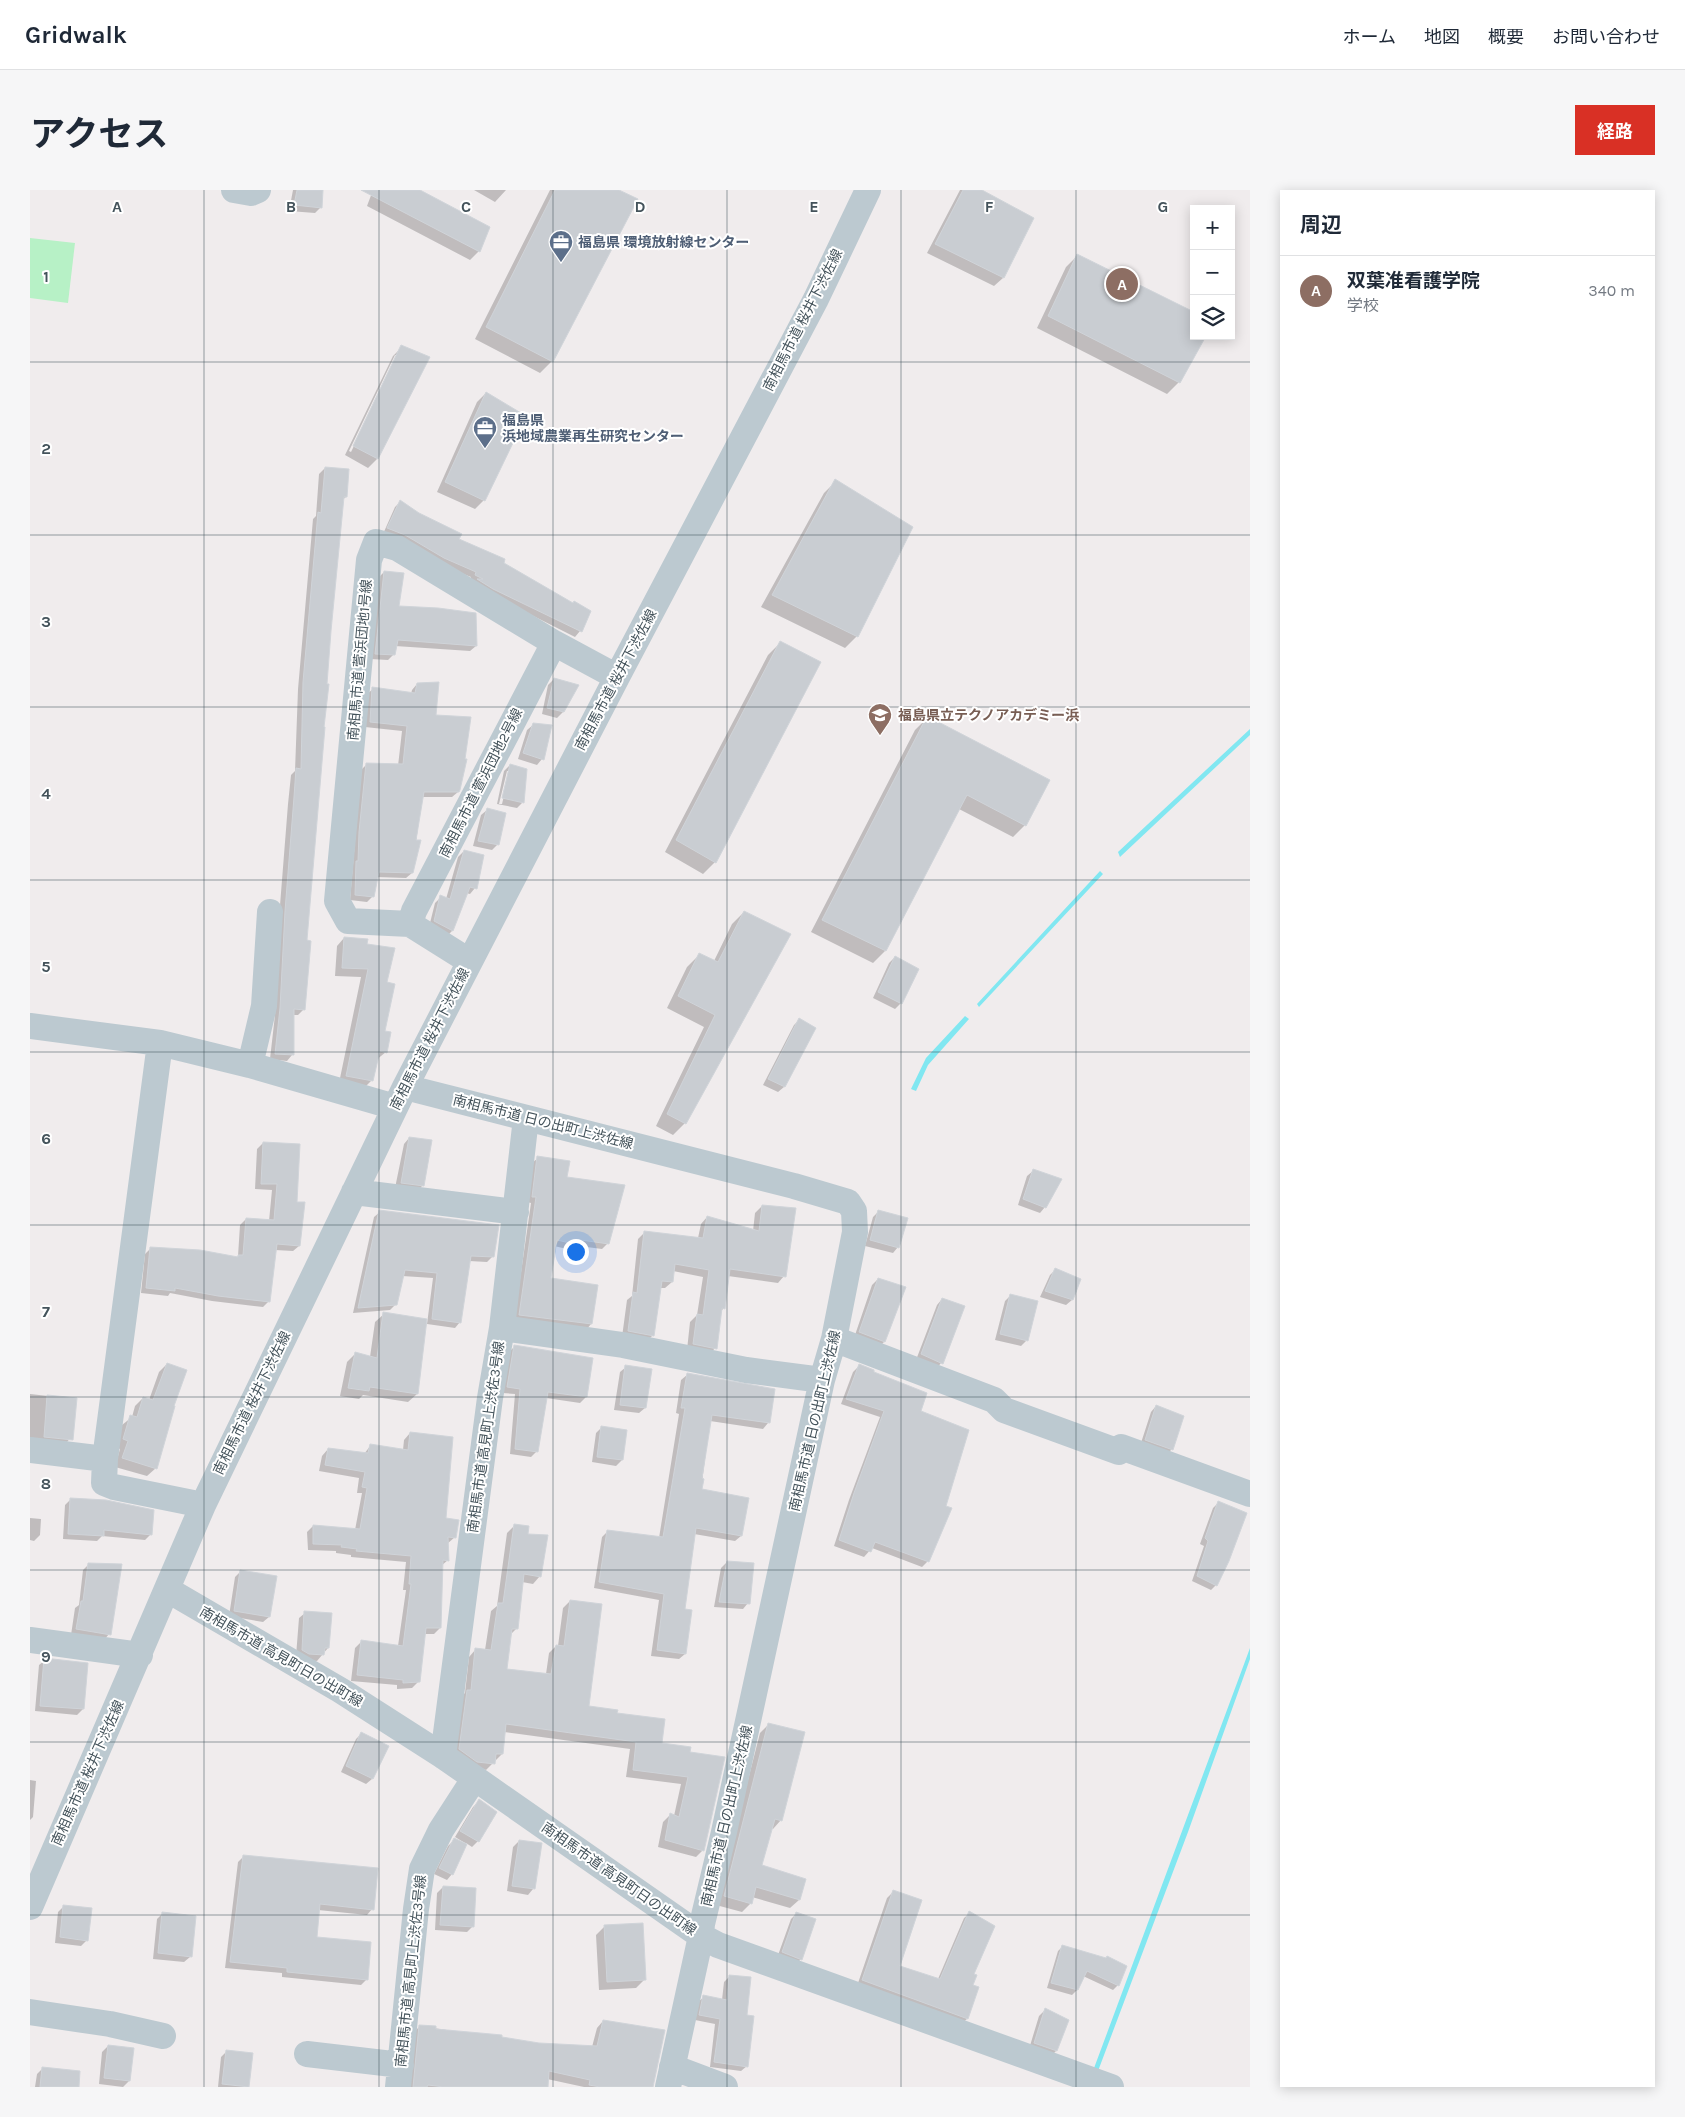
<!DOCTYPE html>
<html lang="ja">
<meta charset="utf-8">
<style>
body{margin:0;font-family:Karla,"Noto Sans JP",sans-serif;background:#f6f6f7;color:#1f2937}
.controls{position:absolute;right:15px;top:15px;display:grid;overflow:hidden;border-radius:0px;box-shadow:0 2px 12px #0003}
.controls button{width:45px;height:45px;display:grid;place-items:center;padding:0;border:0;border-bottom:1px solid #e0e1e3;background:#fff;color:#1f2937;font:25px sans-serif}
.you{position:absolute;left:545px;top:1061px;width:18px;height:18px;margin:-12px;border:4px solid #fff;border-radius:50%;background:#1a73e8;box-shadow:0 0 0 8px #1a73e833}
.badge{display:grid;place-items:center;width:32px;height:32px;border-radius:50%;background:#d93025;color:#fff;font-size:16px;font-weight:700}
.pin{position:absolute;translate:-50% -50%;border:2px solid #fff;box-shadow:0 1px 5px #0006}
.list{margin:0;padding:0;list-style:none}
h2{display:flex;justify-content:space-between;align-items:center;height:65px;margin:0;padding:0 20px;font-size:21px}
h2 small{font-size:16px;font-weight:400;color:#747a83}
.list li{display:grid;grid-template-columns:32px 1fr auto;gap:15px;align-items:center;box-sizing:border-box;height:70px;padding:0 20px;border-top:1px solid #e0e1e3}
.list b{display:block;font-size:19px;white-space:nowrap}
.list p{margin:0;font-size:16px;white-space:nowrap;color:#747a83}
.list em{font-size:16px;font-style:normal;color:#747a83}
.icon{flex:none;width:28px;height:28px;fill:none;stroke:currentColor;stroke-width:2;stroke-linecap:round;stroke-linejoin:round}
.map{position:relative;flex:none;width:1220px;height:1897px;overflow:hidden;border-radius:0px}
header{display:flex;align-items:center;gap:30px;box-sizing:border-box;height:70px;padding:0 25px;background:#fff;border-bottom:1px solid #e0e1e3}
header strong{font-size:24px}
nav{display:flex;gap:28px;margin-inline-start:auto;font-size:18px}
.intro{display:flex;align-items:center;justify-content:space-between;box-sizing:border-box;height:120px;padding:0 30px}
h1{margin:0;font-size:35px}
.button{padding:12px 22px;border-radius:0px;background:#d93025;color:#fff;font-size:18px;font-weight:700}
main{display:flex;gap:30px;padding:0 30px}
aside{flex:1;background:#fff;border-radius:0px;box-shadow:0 2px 12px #0003}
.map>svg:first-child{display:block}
</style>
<header>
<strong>Gridwalk</strong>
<nav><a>ホーム</a><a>地図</a><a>概要</a><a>お問い合わせ</a></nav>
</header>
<div class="intro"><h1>アクセス</h1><a class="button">経路</a></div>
<main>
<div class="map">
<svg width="1220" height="1897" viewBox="0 0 1220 1897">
<rect width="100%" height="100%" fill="#f0eced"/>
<!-- green -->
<path fill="#b7f1c6" d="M0 48 45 53 38 113 0 108Z"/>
<!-- water -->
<path fill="#81e7f1" d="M1220 539V545L1090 667 1088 662Z
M1070 681 1073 684 949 817 947 814Z
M935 826 939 829 898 875 886 901 881 899 896 868Z
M1220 1458V1469L1158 1642 1062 1897H1057Z"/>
<!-- shadow -->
<path fill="#0003" fill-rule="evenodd" d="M263 0H292L291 17 285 23 259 21Z
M343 0H387L449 61 440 70 337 16Z
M444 0H476L465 12Z
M520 0H587L522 171 510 183 445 149Z
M930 0H950L973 88 964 96 897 63Z
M1048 65 1149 192 1137 204 1007 138 1036 77Z
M372 157 398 168 347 269 338 278 315 265 363 166ZM365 165H368L321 262 319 261Z
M456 203 454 310 445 319 407 302 447 212Z
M295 278 316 307 312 310 300 441 275 751 274 819 268 825H263L262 865 257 871 240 869 245 825 249 728 258 614 261 585 265 581 268 499 283 329 286 326 289 284Z
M806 291 827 446 815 458 731 417 794 303Z
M370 312 427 350 472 373 550 441 545 447 442 395 440 391 441 387 408 374 353 344 365 317Z
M354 382 367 418 446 456 440 461 365 456 364 464 358 470 340 469 348 388Z
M750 453 790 473 685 672 673 684 635 662 738 465Z
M524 489 547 496 533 522 527 528 512 524 518 495Z
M387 494 405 526 428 602 422 607H392L382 683 376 688 346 687 343 706 337 712 320 710 331 580 337 574 368 576 372 541 335 537 337 504 343 499 381 504 382 500Z
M897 528 995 635 983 647 929 619 855 761 843 773 781 742 885 540Z
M503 535 512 569 507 575 488 569 497 540Z
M480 575 492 613 487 618 467 614 474 581ZM477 581H480L472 614H469Z
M457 620 468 654 462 660 443 656 451 625Z
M434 661 445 698 440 704 436 703 422 741 417 746 399 737 405 713 411 707 416 709 428 667Z
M714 722 655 933 643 945 626 936 674 837 637 818 657 777 669 765 684 771 702 734Z
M314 748 336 755 355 793 353 842 356 862 346 870 342 890 334 898 309 893 331 787 305 786 307 756Z
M865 767 871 813 865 819 843 808 859 773Z
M769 830 785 839 754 897 748 902 733 895 764 835Z
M379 948 393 995 387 1001 365 998 374 954Z
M233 953 266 1013 269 1056 263 1061 245 1060 239 1111 233 1117 182 1111 140 1103 138 1106 111 1103 115 1064 121 1058 206 1068 208 1066 210 1035 216 1029 239 1031 242 1000 225 999 227 959Z
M508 968 536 988 578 1053 572 1059 541 1055 537 1059 524 1056 520 1089 561 1134 556 1140 484 1131 501 1013 497 1012 502 973Z
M1003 981 1015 1017 1010 1023 988 1015 997 986Z
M732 1016 754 1086 748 1093 698 1086 694 1118 690 1122 685 1158 679 1165 657 1160 660 1132 667 1125 673 1087 643 1081 642 1092 635 1098H630L623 1145 616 1152 592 1147 597 1110 602 1106 608 1049 615 1042 668 1048 671 1034 677 1027 723 1041 725 1023Z
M849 1021 868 1057 863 1063 835 1056 843 1027Z
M350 1022 463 1066 457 1072 439 1071 430 1132 425 1138 397 1134 403 1088 372 1086 366 1114 360 1120 323 1123 344 1027Z
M1026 1079 1042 1110 1036 1115 1010 1107 1020 1085Z
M848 1089 875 1098 854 1152 848 1158 824 1148 842 1095Z
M981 1105 996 1151 991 1156 965 1150 975 1111Z
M912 1109 911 1173 906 1179 886 1170 907 1115Z
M354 1124 387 1204 378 1212 333 1205 329 1209 310 1206 317 1172 325 1164 340 1167 345 1132Z
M485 1156 556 1207 550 1213 516 1208 507 1261 501 1267 480 1264 485 1204 472 1203 479 1162Z
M137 1174 142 1217 126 1278 117 1286 85 1277 90 1259 85 1257 92 1235 102 1227 105 1216 113 1208 119 1210 129 1182Z
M829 1176 890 1222 915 1317 920 1319 897 1372 892 1377 842 1358 834 1367 804 1356 819 1310 850 1227 811 1214 823 1182Z
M596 1177 615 1218 609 1223 584 1220 590 1182Z
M657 1185 738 1233 733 1239 680 1231 671 1300 711 1346 705 1351 664 1344 653 1420 655 1464 649 1469 621 1466 629 1410 564 1398 572 1347 578 1341 629 1348 649 1224 646 1223 651 1190Z
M0 1204 46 1209 42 1246 37 1252 0 1248Z
M1126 1216 1142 1259 1136 1265 1110 1256 1121 1222Z
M572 1237 595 1241 592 1270 586 1276 562 1272 566 1243Z
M380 1243 415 1330 425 1347 417 1354 418 1370 411 1376 410 1438 404 1444H394L388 1492 382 1498 367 1499V1495L321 1491 325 1458 331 1452 368 1456 376 1400H373L376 1372 321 1367V1365L306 1363V1361L278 1360 277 1342 283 1336 325 1340 332 1303H327L329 1288 289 1281 292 1266 298 1259 334 1264 341 1255 373 1260 374 1250Z
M41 1309 121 1344 115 1350 72 1346 67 1351 33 1349 35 1315Z
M1188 1313 1186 1395 1181 1400 1162 1391 1174 1356 1170 1354 1183 1318Z
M0 1328 11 1329 10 1345 4 1351 0 1350Z
M484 1336 497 1345 510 1386 503 1394 492 1392 486 1439 480 1445 476 1480 516 1484 519 1463 526 1456H528L533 1418 540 1411 557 1517 586 1524 631 1554 659 1563 673 1660 666 1667 628 1657 633 1632 640 1625 644 1626 651 1594 596 1587 600 1559 474 1542 472 1564 456 1580 423 1567 430 1508 435 1503 439 1467 446 1459 455 1460 461 1421 467 1416 477 1343Z
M697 1372 718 1413 713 1419 684 1417 691 1378Z
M59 1374 79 1444 74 1450 41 1445 45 1418 49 1415 53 1380Z
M211 1381 239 1427 233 1432 199 1426 205 1387Z
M275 1423 298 1458 287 1471 272 1470 266 1466 269 1428Z
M15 1470 53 1519 47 1525 5 1521 9 1475Z
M739 1534 751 1630 743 1639 741 1638 731 1676 775 1690 769 1710 760 1718 722 1707 721 1713 712 1722 686 1715 730 1543Z
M331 1544 358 1557 342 1589 336 1594 311 1582 326 1549Z
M0 1590 6 1591 3 1627 0 1630Z
M449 1611 448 1651 442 1657 436 1653 422 1684 417 1690 404 1684 418 1656 424 1650 435 1654V1653L425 1647 443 1617Z
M489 1651 503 1699 498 1705 477 1701 483 1657Z
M214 1666 342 1719 337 1725 288 1720 286 1748 337 1789 331 1795 252 1787V1783L195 1778 208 1672Z
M413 1697 443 1736 437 1742 405 1740 407 1703Z
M863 1702 868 1776 908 1789 934 1728 940 1723 942 1795 948 1798 937 1829 931 1834 827 1796 857 1708Z
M34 1716 57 1750 51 1756 25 1753 28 1722Z
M133 1723 160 1767 154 1772 123 1769 127 1729Z
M766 1724 771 1769 765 1775 747 1768 761 1729Z
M575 1736 615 1789 606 1798 569 1800 566 1745Z
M1033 1756 1088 1795 1083 1800 1053 1786 1047 1800 1042 1805 1017 1798 1028 1761Z
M700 1786 715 1826 717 1876 711 1881 680 1877 685 1834 665 1830 668 1812 674 1807 692 1810 694 1792Z
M1015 1820 1038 1831 1026 1861 1020 1867 999 1859 1009 1826Z
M573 1831 621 1897H554L517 1889 516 1897H378L383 1843 390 1836 509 1854 562 1857 567 1838Z
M78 1856 99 1891 93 1897 69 1894 72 1862Z
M197 1861 222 1864 218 1897H188L191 1867Z
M13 1878 47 1897H5L7 1884Z"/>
<!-- building -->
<path fill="#c9cdd2" stroke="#d0d4d9" d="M267 0H293L292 18 264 15Z
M331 0H390L460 37 450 62Z
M525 0H589L608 9 523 172 456 137Z
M933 0H952L1004 28 974 88 905 54Z
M1047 64 1164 122V146H1176L1150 193 1018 126Z
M371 155 400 167 348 269 323 256Z
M456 202 496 226 455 311 415 292Z
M295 277 319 279 317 307H314L301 441 297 494H299L294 537H295L277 750 281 751 275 820 264 819V865L245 864 250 818 255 721 264 607 266 578 271 579 273 492 288 322 291 323Z
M805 289 883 337 828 447 742 405Z
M370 310 389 323 432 344 429 349 475 369 474 373 543 413 544 411 561 421 552 442 463 399 447 389H453L445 385 446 382 414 368 375 345 357 338Z
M354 381 374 383 369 416 408 418 446 423 447 456 368 450 365 465 345 464Z
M750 451 791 472 686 673 646 650Z
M524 488 549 495 534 522 517 518Z
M409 492 406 525 441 527 435 569H437L430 600 429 602H394L386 650H391L383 683 349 682 344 707 325 705 326 671H328L329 642 336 573 373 574 377 536 340 532 342 497 385 503 387 493Z
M897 526 1020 590 996 636 937 605 856 761 792 730Z
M503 533 522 535 514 570 493 563Z
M480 574 497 579 494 613 472 608Z
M457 618 476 623 469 655 448 651Z
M434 660 454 665 447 699 440 697 423 741 404 731 410 705 420 709Z
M714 721 761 744 656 934 637 924 685 825 648 806 669 763 688 772Z
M314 747 338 749 337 754 365 758 357 792 365 794 355 841 361 842 357 863 350 861 343 891 316 886 338 779 312 778Z
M865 766 889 779 872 814 848 802Z
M769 828 786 838 755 897 738 889Z
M379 947 402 950 394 996 371 993Z
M233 952 270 954 267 1012H275L270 1056 247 1054 240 1112 188 1106 145 1098V1101L116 1098 120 1057 170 1060 208 1067V1065H213L216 1028 244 1030 247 994H231Z
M507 966 540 971 537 987 595 995 579 1054 544 1049V1054L527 1050 521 1088 568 1095 562 1134 489 1125 506 1007H502Z
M1003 979 1032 989 1016 1018 993 1009Z
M732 1015 766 1018 756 1087 700 1079 695 1119 692 1118 687 1159 663 1154 667 1124 673 1125 679 1080 645 1074 643 1092 632 1091 624 1146 598 1141 603 1102 607 1103 614 1041 673 1048 677 1026 729 1041Z
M349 1020 469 1035 464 1067 441 1066 431 1133 402 1129 407 1083 375 1080 367 1115 328 1118Z
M848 1020 878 1028 869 1058 840 1050Z
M1025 1078 1051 1089 1043 1110 1015 1101Z
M848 1088 876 1097 855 1152 829 1142Z
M980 1104 1008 1111 998 1151 970 1144Z
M912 1108 935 1116 913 1174 891 1164Z
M353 1122 397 1129 388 1204 340 1197 339 1201 318 1198 325 1162 347 1168Z
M484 1155 563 1168 557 1207 518 1202 508 1262 485 1259 490 1199 477 1197Z
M137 1173 157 1180 144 1216H145L127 1279 92 1268 98 1251 93 1249 100 1225 107 1227 113 1207 123 1210Z
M829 1174 844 1180V1182L897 1203 891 1221 939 1240 916 1316 922 1318 899 1372 845 1352 841 1362 809 1350 824 1303 854 1221 816 1209Z
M595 1175 622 1179 616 1218 590 1215Z
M657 1183 745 1199 740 1233 682 1225 672 1288 674 1289 672 1299 719 1308 712 1346 666 1338 655 1419 662 1420 656 1464 627 1460 634 1404 569 1392 577 1340 633 1347 655 1218H651Z
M17 1205 47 1208 43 1250 14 1247Z
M1126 1215 1154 1226 1143 1260 1115 1250Z
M571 1236 597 1240 593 1270 567 1267Z
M380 1242 423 1247 416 1328 429 1330 426 1348 418 1347 419 1371 413 1370 411 1438H396L390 1492 373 1493V1490L327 1485 331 1450 373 1456 381 1394H379L381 1366 326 1361 327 1359 311 1357 312 1355 283 1354V1335L330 1339 337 1298 332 1297 335 1282 295 1275 298 1258 338 1263 340 1254 378 1260Z
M40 1308 76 1310 124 1320 122 1345 74 1340V1346L38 1344Z
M1188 1311 1217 1323 1199 1371 1187 1396 1167 1386 1178 1351 1175 1348Z
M484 1334 499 1336 498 1344 518 1345 511 1387 494 1384 488 1439H482L477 1479 521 1484 526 1455 534 1456 540 1410 572 1414 559 1516 588 1520 587 1523 635 1529 632 1553 661 1557 660 1562 695 1567 674 1661 635 1650 640 1623 649 1627 658 1587 603 1580 606 1552 476 1534 473 1564H466L465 1574 447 1572 429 1559 437 1500H441L445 1458 461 1460 468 1413H473Z
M697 1371 724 1373 720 1414 689 1412Z
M58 1373 92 1374 81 1445 46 1439 51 1411H53Z
M210 1380 247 1386 240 1427 204 1421Z
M274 1421 302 1423 299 1458H295L294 1465 279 1464 272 1460Z
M14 1468 58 1473 54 1519 10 1516Z
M738 1533 775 1542 752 1631 745 1629 732 1675 776 1689 770 1710 726 1697 722 1714 694 1706Z
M331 1542 359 1556 343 1589 316 1576Z
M449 1609 467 1622 449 1652 430 1641Z
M424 1648 437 1654 423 1685 409 1678Z
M489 1650 512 1653 505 1699 482 1696Z
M213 1665 348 1678 344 1720 290 1714 287 1747 341 1752 338 1790 257 1782V1778L200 1772Z
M413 1696 446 1698 444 1737 410 1735Z
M863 1700 892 1710 870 1776 910 1789 939 1721 965 1736 944 1784 947 1785 943 1795 949 1797 938 1829 832 1790Z
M33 1715 62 1718 58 1751 30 1747Z
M132 1722 166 1726 162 1767 128 1763Z
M766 1722 786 1729 772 1770 752 1762Z
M613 1733 616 1790 577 1792 574 1735Z
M1032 1755 1076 1768 1077 1766 1097 1776 1089 1796 1057 1781 1048 1800 1021 1793Z
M699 1785 721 1787 717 1825 724 1826 718 1877 684 1872 690 1829 669 1825 673 1805 697 1810Z
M1015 1818 1039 1830 1027 1861 1004 1853Z
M573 1830 635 1840 623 1897H570L559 1895 560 1890 519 1881 518 1897H414L398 1895 397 1897H383L389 1835 406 1836V1839L472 1845V1847L509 1853 567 1856Z
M78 1855 104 1858 100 1891 74 1888Z
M196 1860 223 1863 219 1897 192 1894Z
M12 1877 50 1881 49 1897H10Z"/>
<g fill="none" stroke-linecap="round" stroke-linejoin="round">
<!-- minor -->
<path stroke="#bcc9d0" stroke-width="26" d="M204 0 221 3 228 0
M380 734 384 721 524 453
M439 771 380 734 318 731 307 711 339 370 346 352 367 358 524 453 587 487
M0 836 130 853 220 875 365 917
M130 853 75 1269 74 1293 84 1297 173 1315
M220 875 234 816 240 722
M375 897 764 996 818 1012 824 1021 825 1042 804 1149 792 1190 694 1642 672 1734 671 1746 638 1897
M324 1002 486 1022
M472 1138 593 1155 716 1180 792 1190
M804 1149 964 1210 974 1220 1089 1262 1091 1257 1220 1304
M0 1260 75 1269
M138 1400 310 1500 413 1566 671 1746 688 1755 1081 1897
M0 1450 110 1465
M413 1566 460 1208 472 1138 496 928
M0 1717 173 1315 375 897 587 487 786 109 838 0
M0 1822 80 1834 133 1846
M277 1864 371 1875
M642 1877 695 1897
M368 1897 386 1719 392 1679 411 1640 444 1589"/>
</g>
<!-- grid -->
<path fill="none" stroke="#44535b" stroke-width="1" stroke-opacity="0.55" d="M174 0V1897M349 0V1897M523 0V1897M697 0V1897M871 0V1897M1046 0V1897M0 172H1220M0 345H1220M0 517H1220M0 690H1220M0 862H1220M0 1035H1220M0 1207H1220M0 1380H1220M0 1552H1220M0 1725H1220"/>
<!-- icons -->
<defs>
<g id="office-pin" transform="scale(1.25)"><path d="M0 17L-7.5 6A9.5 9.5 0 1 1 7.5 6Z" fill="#5c6f8a" stroke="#fff"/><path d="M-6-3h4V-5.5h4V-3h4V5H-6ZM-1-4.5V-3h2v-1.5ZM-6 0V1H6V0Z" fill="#fff"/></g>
<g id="school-pin" transform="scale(1.25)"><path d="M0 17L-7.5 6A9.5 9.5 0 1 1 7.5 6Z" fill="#8d6e63" stroke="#fff"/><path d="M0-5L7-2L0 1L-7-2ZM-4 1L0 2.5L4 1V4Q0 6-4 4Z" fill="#fff"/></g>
</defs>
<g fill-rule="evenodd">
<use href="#office-pin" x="531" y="52"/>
<use href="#office-pin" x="455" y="238"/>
<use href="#school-pin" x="850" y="525"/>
</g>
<g text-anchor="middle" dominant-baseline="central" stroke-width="4" stroke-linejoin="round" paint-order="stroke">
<!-- service labels -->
<g font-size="14" font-weight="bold" fill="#4e5e75" stroke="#fff" text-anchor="start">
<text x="548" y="52">福島県 環境放射線センター</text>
<text x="472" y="230">福島県<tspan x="472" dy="16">浜地域農業再生研究センター</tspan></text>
</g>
<!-- street labels -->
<g font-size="14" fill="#44535b" stroke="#fff">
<text transform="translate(773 130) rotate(-63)">南相馬市道 桜井下渋佐線</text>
<text transform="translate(330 470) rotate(-85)">南相馬市道 萱浜団地1号線</text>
<text transform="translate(586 490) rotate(-62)">南相馬市道 桜井下渋佐線</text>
<text transform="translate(451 593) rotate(-63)">南相馬市道 萱浜団地2号線</text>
<text transform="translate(400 849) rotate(-63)">南相馬市道 桜井下渋佐線</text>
<text transform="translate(513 932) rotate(14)">南相馬市道 日の出町上渋佐線</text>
<text transform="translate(222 1213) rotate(-64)">南相馬市道 桜井下渋佐線</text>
<text transform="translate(785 1231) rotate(-77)">南相馬市道 日の出町上渋佐線</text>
<text transform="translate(456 1247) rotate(-82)">南相馬市道 高見町上渋佐3号線</text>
<text transform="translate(251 1467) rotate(30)">南相馬市道 高見町日の出町線</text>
<text transform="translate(58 1583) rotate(-66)">南相馬市道 桜井下渋佐線</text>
<text transform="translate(697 1626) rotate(-77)">南相馬市道 日の出町上渋佐線</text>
<text transform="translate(589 1689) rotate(35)">南相馬市道 高見町日の出町線</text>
<text transform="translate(381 1781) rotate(-84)">南相馬市道 高見町上渋佐3号線</text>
</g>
<!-- education labels -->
<g font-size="14" font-weight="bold" fill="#785e54" stroke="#fff" text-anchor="start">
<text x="868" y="525">福島県立テクノアカデミー浜</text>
</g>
</g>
<g font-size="16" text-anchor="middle" font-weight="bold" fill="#44535b" stroke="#fff" stroke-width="4" stroke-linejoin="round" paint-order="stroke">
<text x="87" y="22">A</text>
<text x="261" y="22">B</text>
<text x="436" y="22">C</text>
<text x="610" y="22">D</text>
<text x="784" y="22">E</text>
<text x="959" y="22">F</text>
<text x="1133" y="22">G</text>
<text x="16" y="92">1</text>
<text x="16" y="264">2</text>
<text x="16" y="437">3</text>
<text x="16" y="609">4</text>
<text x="16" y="782">5</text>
<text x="16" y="954">6</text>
<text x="16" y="1127">7</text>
<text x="16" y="1299">8</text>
<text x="16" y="1472">9</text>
</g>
</svg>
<div class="controls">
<button>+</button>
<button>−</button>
<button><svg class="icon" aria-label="layers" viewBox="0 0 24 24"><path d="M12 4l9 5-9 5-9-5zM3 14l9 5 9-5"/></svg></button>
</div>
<div class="you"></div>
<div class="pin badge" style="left:1092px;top:94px;background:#8d6e63">A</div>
</div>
<aside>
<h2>周辺<small></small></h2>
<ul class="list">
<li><span class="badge" style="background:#8d6e63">A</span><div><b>双葉准看護学院</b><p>学校</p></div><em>340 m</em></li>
</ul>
</aside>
</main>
